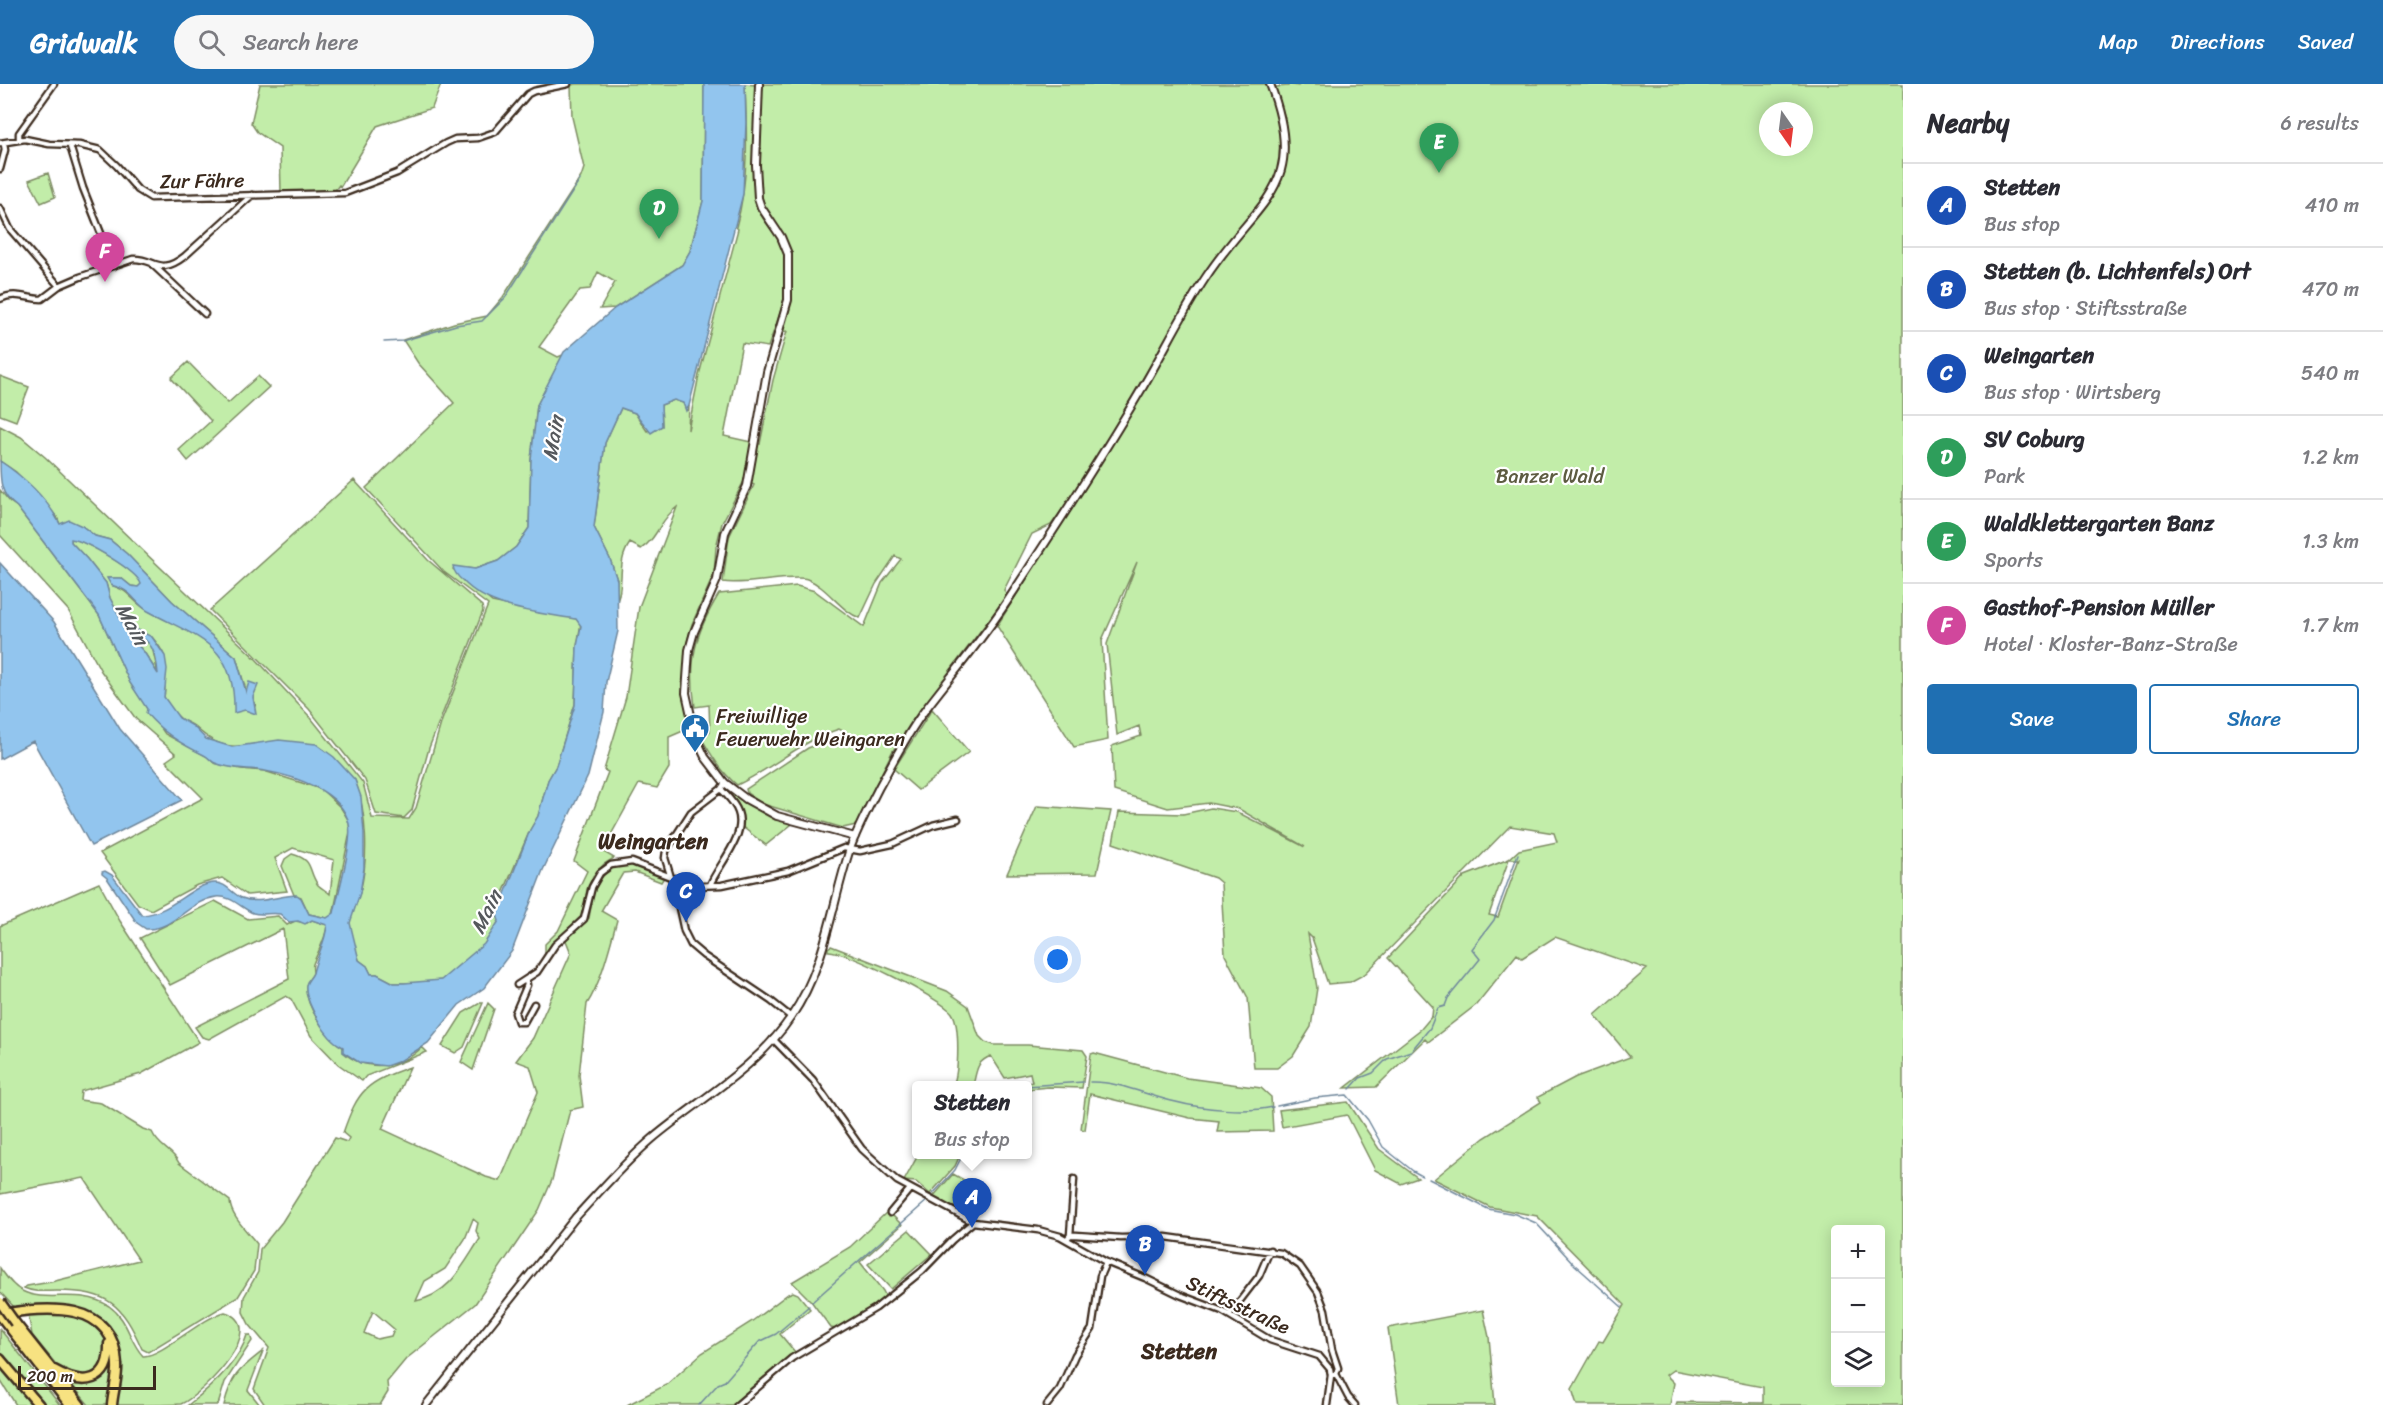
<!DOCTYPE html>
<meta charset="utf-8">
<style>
body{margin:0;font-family:Sriracha,sans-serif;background:#f7f7f7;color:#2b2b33}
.controls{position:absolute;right:18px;bottom:18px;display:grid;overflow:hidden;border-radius:6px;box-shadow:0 3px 15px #0003}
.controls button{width:54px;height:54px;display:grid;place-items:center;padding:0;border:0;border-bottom:2px solid #e1e1e2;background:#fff;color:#2b2b33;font:30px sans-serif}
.compass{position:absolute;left:1759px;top:18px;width:54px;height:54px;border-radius:50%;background:#fff;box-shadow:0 3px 15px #0003;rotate:166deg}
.scale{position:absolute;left:18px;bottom:15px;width:138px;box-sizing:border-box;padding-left:6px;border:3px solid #3b2a1e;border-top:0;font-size:16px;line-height:21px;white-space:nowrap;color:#3b2a1e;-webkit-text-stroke:4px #fff;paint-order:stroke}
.you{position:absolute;left:1058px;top:876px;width:21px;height:21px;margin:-15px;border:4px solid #fff;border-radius:50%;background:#1a73e8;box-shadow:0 0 0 9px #1a73e833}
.badge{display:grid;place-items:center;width:39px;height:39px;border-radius:50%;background:#1f6fb2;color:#fff;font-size:20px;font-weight:700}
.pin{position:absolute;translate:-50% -50px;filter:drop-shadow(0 2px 3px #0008)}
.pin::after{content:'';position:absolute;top:32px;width:21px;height:18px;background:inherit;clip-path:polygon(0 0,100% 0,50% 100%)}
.popup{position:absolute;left:912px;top:997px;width:120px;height:78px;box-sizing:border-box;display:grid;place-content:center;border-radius:6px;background:#fff;filter:drop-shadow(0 2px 4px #0005);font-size:20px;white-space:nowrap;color:#7c7c81}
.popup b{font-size:22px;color:#2b2b33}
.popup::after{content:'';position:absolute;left:50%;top:100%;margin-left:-12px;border:12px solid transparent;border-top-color:#fff}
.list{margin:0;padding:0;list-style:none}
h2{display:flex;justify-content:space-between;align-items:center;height:78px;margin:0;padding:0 24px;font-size:26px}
h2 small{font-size:20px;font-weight:400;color:#7c7c81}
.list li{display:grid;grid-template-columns:39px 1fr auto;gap:18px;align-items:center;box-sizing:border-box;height:84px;padding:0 24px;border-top:2px solid #e1e1e2}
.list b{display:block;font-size:22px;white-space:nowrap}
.list p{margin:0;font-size:20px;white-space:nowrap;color:#7c7c81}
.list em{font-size:20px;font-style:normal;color:#7c7c81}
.actions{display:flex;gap:12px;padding:18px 24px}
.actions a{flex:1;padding:14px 0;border:2px solid #1f6fb2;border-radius:6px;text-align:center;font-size:21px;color:#1f6fb2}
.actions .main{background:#1f6fb2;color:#fff}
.icon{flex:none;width:33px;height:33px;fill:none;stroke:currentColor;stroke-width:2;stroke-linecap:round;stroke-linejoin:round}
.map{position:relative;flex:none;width:1903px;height:1321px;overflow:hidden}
header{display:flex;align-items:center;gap:36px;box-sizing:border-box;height:84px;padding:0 30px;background:#1f6fb2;color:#fff}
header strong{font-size:28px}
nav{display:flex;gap:33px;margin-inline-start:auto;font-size:21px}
.search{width:420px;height:54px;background:#f7f7f7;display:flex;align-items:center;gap:15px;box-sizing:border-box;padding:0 21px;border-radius:33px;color:#7c7c81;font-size:22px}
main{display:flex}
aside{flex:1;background:#fff}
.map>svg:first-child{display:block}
</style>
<header>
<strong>Gridwalk</strong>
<div class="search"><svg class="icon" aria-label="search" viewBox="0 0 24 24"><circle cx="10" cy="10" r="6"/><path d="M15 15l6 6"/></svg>Search here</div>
<nav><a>Map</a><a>Directions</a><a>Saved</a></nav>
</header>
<main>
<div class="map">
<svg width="1903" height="1321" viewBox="0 0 1903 1321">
<rect width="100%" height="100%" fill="#fff"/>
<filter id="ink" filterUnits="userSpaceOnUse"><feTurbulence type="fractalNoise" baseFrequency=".0167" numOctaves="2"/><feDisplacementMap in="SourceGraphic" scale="12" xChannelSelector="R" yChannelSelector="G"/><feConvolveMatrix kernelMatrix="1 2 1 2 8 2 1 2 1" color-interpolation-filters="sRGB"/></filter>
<g filter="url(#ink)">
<!-- green -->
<path fill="#c2eda9" stroke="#7e8c64" stroke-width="1.5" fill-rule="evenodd" d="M260 0H441L432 24 377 42 341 102 339 101 333 109H281L280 64 257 48 251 39Z
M575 0H704L703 117 690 167 682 181 615 224 600 225 615 198 598 188 590 205 580 206 539 263 558 273 563 271 537 321 531 376 529 444 516 463 498 477 475 485 454 483 453 485 492 518 577 535 581 539 577 562 575 620 556 682 548 696 538 732 530 746 495 828 499 833V837L485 860 442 896 418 899H394L377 890H371L367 882 359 876C356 865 350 852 350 840 349 829 357 818 360 808 369 774 367 730 355 696L240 662C220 664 207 654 194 642 190 639 185 638 181 635 174 629 168 621 164 613 166 605 164 601 165 593 166 572 166 570 152 553H142L152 562 158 590 144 568 130 553 110 514 106 499 87 475 71 458V454C86 458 137 486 142 500L138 503 131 502 121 494H108L111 501C132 508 128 514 144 524 172 542 210 550 227 581 232 590 233 603 235 613L256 622 253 613 257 601 247 609 236 573 172 517 127 470 110 456 95 452 82 442 60 440 57 433 16 388 0 377V342L21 353 45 373 256 575 311 634 363 699 372 734 409 735 416 724 442 636 488 521 444 488 366 404 454 319 418 279 403 256 454 239 487 232 503 213 581 93 584 84 572 33 571 1Z
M745 0 756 1C755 40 749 83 757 122 760 135 773 145 779 157 798 191 780 229 768 263L742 259 724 352 760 360 773 296 787 247 783 248C791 215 799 181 783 150 776 137 765 128 762 114 755 77 760 38 761 0H1266L1275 22 1282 54 1279 87 1267 112 1170 248 1105 359 1064 423 1051 441 1032 450 1004 506 1007 512 914 634 892 668 856 741 843 744 763 720 747 709 746 705 808 664 847 649 839 645C801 657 773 684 737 701 720 687 710 669 699 650L710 648 709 621 695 623C688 577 695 549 719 510L797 502 815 507 864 543 882 499 901 475 895 472 876 500 860 534C840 527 828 503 807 495 793 490 745 502 723 498L729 453 754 401 744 397 722 439 716 463 714 490 692 540 687 558 683 605 690 644 669 653V684L657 704 639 700 602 767 614 774 604 780 593 792 587 805 583 830 545 869V860L558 847 587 787 574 777 608 688 604 686 626 613 639 523 677 423C660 435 658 454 641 465L630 459C616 479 625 496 617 518V496L610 475 594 443 605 359 621 324 635 329 647 347 662 342 661 321 674 316 683 319 687 326 689 322 688 346 699 291 738 145 736 143C749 98 747 47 745 0Z
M1272 0 1276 3 1288 2V0L1298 2 1301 0H1903V1321H1676L1677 1318 1763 1319V1303L1673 1286 1666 1291 1674 1299 1670 1321H1577L1572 1305 1599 1257 1603 1258 1625 1221 1537 1132 1490 1123 1434 1095 1484 1054 1541 1018 1538 1013 1576 993 1630 973 1595 931 1647 885 1555 853 1522 874 1517 870 1476 921 1428 958 1425 955 1376 1003 1345 1004 1421 945 1432 932 1433 923 1388 874 1465 792 1509 775 1519 766 1557 758 1554 749 1510 742 1365 890 1350 898 1328 900 1312 854 1308 850 1317 904 1311 943 1293 972 1277 984H1254L1248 914 1225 871 1221 799 1215 794 1113 759 1119 728 1183 730 1211 724 1237 728 1305 763 1239 725 1209 719 1168 724 1114 707 1112 662 1141 652 1139 642 1117 651 1107 560 1137 478 1102 556 1108 656 1074 663 997 542 1082 406 1215 184 1273 113 1282 95 1287 70V55L1284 31ZM1768 27H1804V63H1768ZM1509 775H1519L1498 833 1489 831ZM1836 1146H1880V1298H1836Z
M48 89 55 113 41 119 29 96Z
M188 278 228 319 258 292 269 303 188 377 179 366 211 337 171 294Z
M0 292 29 303 16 337 0 331Z
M354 396 428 476 482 522 483 527 429 664 412 726 404 734 376 730 365 696 309 625 210 526Z
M0 406 10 418 17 423 99 531 130 599 165 650 208 673 214 679 241 685 264 687 321 705 341 724 349 737 350 748 333 831 327 834 309 830 301 813 294 811 282 782 285 775 292 770C315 776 307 786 318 801 321 804 327 807 330 810L334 776 293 764 275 774 287 807 247 811 222 794 197 801 151 826 138 820 100 769 203 714 166 677 176 670 136 635 101 587 68 526 0 451Z
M932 625 969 668 918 706 894 685Z
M730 707C749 721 769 734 792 740L766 761 741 742V729L727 708Z
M1037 722 1111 727 1097 789 1007 790Z
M623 779 665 792 661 798 635 788 623 789 601 827 617 836C610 861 601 899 587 920L579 991 583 1023 570 1026 552 1096 539 1126 518 1157 475 1220 406 1275 387 1298 388 1308 380 1321H265L254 1305 269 1264 249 1240 243 1228 244 1213 258 1188 260 1165 282 1138 335 1054 347 1058 349 1054 343 1049C358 1005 367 998 410 983L382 1045 486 1093 500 1097 538 1008 530 982 516 977 533 954 571 869 565 854 589 834 594 806 600 796 607 787ZM473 1135 478 1139 476 1147 480 1155C462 1182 450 1210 416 1217L425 1197 445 1185 465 1155ZM373 1227 394 1245 391 1252 377 1255 364 1249Z
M99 799 120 837 199 958 141 990 81 1007 80 1016 101 1019 143 1045 152 1048C159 1064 173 1066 179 1079L230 1117C230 1132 248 1148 257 1160L254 1187 238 1213 148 1268 142 1265C122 1220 109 1207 57 1207 45 1207 35 1209 24 1204L27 1202 51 1198 139 1176 84 1094 0 1110V842Z
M215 817 248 835 278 832 287 841 295 837 307 839 312 836 327 841C326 855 318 867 313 880 312 883 313 886 313 889 311 894 307 896 306 902 305 921 327 955 343 963V968C365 988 401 985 422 963L427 968 366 992 362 997 338 980 311 952 291 915 286 912 209 955 202 953 195 943 289 895 283 845 170 901 140 854Z
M831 862 947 907 968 922 979 952 985 958 994 961H1028L1083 966 1087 972 1082 1004 1049 1003 1028 1005V1002L1021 1001 1032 998 1030 989 1005 994 991 972C975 978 977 988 973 1001H953C959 989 960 940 952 929 942 915 843 865 828 867V864Z
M480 919H483L464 963 455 969 442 962 463 929Z
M488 919 494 925 473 986 461 978Z
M1094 969 1187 994 1261 1004 1271 1013 1273 1047 1217 1048 1219 1037 1190 1034 1090 1010 1085 1046 1081 1045 1091 970Z
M1348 1018 1379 1065 1418 1094 1401 1100 1375 1086 1347 1031 1282 1043 1279 1026Z
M918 1071V1070L960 1071 955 1082 930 1110 916 1098 904 1097Z
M953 1090 971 1100 953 1125 932 1114Z
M888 1127 902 1141 860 1178 883 1207 885 1211 883 1216 836 1245 831 1244 811 1217 792 1198 850 1163Z
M909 1146 932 1170 891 1205 868 1180Z
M0 1184C6 1192 12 1202 22 1207 47 1220 80 1203 109 1222 129 1236 128 1256 143 1272 161 1273 201 1234 225 1228 272 1241 203 1310 181 1320 172 1321 129 1321 116 1321 129 1228 99 1218 14 1223L0 1208Z
M793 1208 798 1210 810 1225 780 1250 795 1268 732 1321H627L666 1301 702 1269 751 1238 788 1210Z
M1483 1226 1489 1253 1495 1321H1399L1388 1244Z
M28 1230 74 1231 86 1235 101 1246 107 1258V1273L97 1288 86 1293 65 1288 59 1284 32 1251Z
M0 1245 60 1321H45L0 1270Z
M247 1251H250L252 1257 225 1298 218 1321H188C210 1304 239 1279 247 1251Z
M263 1267 248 1306 260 1321H224C232 1290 239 1286 263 1267Z
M114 1275 109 1321H89L72 1301C100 1297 98 1299 114 1275Z
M0 1278 37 1321H16L0 1296Z"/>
<!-- water -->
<path fill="#92c5ee" stroke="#6f879b" stroke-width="1.5" d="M704 0H745L746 39 743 110 689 322 686 327 683 319 674 316 661 321 662 342 651 349 635 329 621 324 605 359 594 443 610 475 617 496 618 547 606 598 604 628 588 692 543 786 512 867 484 904 459 921 428 959 400 977 386 982 360 979 343 968V963C332 958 324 947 318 936 313 927 305 913 306 901 307 896 311 894 313 889 316 874 326 857 327 841L312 836 305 840 298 837 289 838 280 830C271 828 262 832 253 829 241 824 231 811 216 813 188 817 175 846 146 845L137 839 107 794 102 790V788L105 787 112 791 142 831C172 829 190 801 214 799 226 798 232 810 242 814 258 821 280 811 297 811L301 814 309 830 327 834 334 829C338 809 353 758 349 740 342 707 294 692 265 687 249 684 231 686 215 679 211 678 209 673 204 671 181 660 163 649 146 629L147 625 130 599 99 531 17 423C0 411 0 397 0 377 24 393 47 414 60 440L69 436 82 442 95 452 110 456 127 470 172 517 236 573 246 608 249 598 258 601 253 613 256 630 245 626 234 629C236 560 199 555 148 527 138 521 132 510 124 506 120 503 115 503 111 501L107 494H121L131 502 138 503 141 500C137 487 86 457 71 455V458L87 475 106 499 110 514 130 553 144 568 158 590C157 576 153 555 136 552V545L152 553 165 572 167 585 164 613 179 634 193 642 206 655 232 663 279 656 316 660 334 673 355 696 361 713 364 749V784L360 809 350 839 359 876 367 882 371 890H377L394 899H404L441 896 484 860 499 837 497 831 499 825 530 746 538 732 548 696 556 682 575 621 577 562 581 542 576 535C540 529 489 525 463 497 458 493 454 489 453 482L475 485 498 477 516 463 529 444 531 376 537 321 564 268 615 224 682 181 690 167 703 117Z
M0 479 54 538 120 645 182 716 91 762 33 657 0 675Z"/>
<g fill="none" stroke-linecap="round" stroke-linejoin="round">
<!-- stream -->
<path stroke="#6f879b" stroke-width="1.5" d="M384 258 402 257 456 241 482 237 505 214 580 96
M1090 998C1119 997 1148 1012 1176 1018 1202 1025 1247 1029 1273 1023
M1026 1002 1083 998
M1350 1005 1360 994 1373 989 1387 975 1411 967 1430 944 1438 924 1445 922 1448 914 1480 875 1472 865 1494 836 1518 770
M1277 1022 1315 1014 1347 1011 1368 1036 1383 1063 1413 1087 1422 1092
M1429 1095 1488 1125 1515 1130 1536 1139 1575 1181 1622 1223
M931 1112 955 1086 963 1070
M812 1218 928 1116
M699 1321 718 1300 725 1297 759 1258 776 1250 809 1222"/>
<!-- minor casing -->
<g stroke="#3b2a1e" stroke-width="9">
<path id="minor" d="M19 55V49L54 0
M0 59 25 55 49 60 79 61 100 66 117 82 138 106 151 114 345 109 397 89 446 59 455 55 478 54 495 48 528 10 534 7 568 0
M70 62 83 104 114 182
M0 85 5 66 4 60
M0 124 10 145 59 202
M153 181 205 230
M0 215C16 207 26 215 42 215L59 202 80 193 133 175C156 174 158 193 185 172L252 111
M725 699 721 705 691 728 666 767 665 774 676 810 684 847 691 861 704 872 771 917 791 933
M710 801C718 781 747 752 738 728 735 719 727 712 721 705
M526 896 527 901 515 929 518 938H524L534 920
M517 901 537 888 555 861 584 835 592 803 600 789 611 781 632 778 694 802 722 801 788 787 844 764 860 767 892 760 933 741 958 735
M773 955 813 996 862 1065 897 1097 973 1138 1038 1146 1060 1152 1106 1178 1145 1194 1180 1211 1222 1227 1270 1256 1319 1272 1330 1285 1331 1291 1327 1321
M890 1129 910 1105
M1070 1151 1074 1095
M1067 1155 1070 1151H1076L1121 1154 1166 1153 1281 1169 1300 1182 1318 1208 1325 1226 1332 1266 1338 1284 1336 1290 1331 1291
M1229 1231 1259 1192 1270 1166
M1336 1290 1348 1313 1355 1321
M737 1321 792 1274 876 1224 922 1187 952 1156 973 1138
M1047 1321 1060 1305 1075 1271 1092 1245 1100 1192 1106 1178"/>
</g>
<!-- tertiary casing -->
<g stroke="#3b2a1e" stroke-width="10">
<path id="tertiary" d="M759 0 756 81 758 114 761 123 781 153 788 170V216L767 288 747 402 725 449 717 496 694 548 689 566 686 609 696 654 705 673 725 699 746 715 777 732 855 753
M426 1321 575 1134C600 1107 624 1079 652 1055 698 1016 757 984 791 933 826 882 831 822 850 765 858 743 869 723 879 703 894 676 907 650 925 626 955 587 986 551 1012 510 1056 443 1100 376 1141 306 1163 269 1182 229 1206 193 1257 115 1310 105 1270 0"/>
</g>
<!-- motorway casing -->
<g stroke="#3b2a1e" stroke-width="13">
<path id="motorway" d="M0 1230C46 1223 114 1215 117 1280 118 1294 113 1307 112 1321
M0 1231 70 1321
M15 1239 80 1321
M0 1275 39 1321
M54 1286C84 1303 110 1299 109 1260"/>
</g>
<!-- minor -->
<use href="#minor" stroke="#fff" stroke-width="4.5"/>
<!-- tertiary -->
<use href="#tertiary" stroke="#fff" stroke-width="6"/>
<!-- motorway -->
<use href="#motorway" stroke="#f7e281" stroke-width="8"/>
<!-- motorway-bridge casing -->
<g stroke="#3b2a1e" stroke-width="13" stroke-linecap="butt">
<path id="motorway-bridge" d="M0 1218 15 1239"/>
</g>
<!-- motorway-bridge -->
<use href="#motorway-bridge" stroke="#f7e281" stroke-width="8"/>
</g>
</g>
<!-- icons -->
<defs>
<g id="civic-pin" transform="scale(1.5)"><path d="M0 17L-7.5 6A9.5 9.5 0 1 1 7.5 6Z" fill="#1f6fb2" stroke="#fff"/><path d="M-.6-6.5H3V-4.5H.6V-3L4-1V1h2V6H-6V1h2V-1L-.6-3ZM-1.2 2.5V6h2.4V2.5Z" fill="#fff"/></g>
</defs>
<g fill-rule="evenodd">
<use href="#civic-pin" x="695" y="644"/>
</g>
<g text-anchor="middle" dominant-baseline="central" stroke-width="4.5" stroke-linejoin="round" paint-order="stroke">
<!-- street labels -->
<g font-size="20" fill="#3b2a1e" stroke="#fff">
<text transform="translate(202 97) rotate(-1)">Zur Fähre</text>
<text transform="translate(1238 1221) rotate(25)">Stiftsstraße</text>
</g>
<!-- park labels -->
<g font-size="20" fill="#5d5b41" stroke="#fff">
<text x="1550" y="392">Banzer Wald</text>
</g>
<!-- poi labels -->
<g font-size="20" fill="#3b2a1e" stroke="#fff" text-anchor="start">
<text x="716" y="632">Freiwillige<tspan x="716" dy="23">Feuerwehr Weingaren</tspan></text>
</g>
<!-- water labels -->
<g font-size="21" font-style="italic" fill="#55585c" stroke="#fff">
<text transform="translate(553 354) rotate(-81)">Main</text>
<text transform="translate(132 540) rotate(61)">Main</text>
<text transform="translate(486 828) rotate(-64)">Main</text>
</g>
<!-- quarter labels -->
<g font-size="22" font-weight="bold" fill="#3b2a1e" stroke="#fff">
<text x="653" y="757">Weingarten</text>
<text x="1179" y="1267">Stetten</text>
</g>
</g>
</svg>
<div class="controls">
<button>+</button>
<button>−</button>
<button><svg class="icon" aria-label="layers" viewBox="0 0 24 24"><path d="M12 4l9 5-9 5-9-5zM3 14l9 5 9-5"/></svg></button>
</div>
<svg class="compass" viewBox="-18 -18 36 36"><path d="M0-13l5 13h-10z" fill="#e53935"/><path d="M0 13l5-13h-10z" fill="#7c7c81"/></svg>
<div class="scale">200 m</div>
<div class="you"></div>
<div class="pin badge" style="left:972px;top:1144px;background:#1a4fb4">A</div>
<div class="popup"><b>Stetten</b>Bus stop</div>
<div class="pin badge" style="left:1145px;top:1191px;background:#1a4fb4">B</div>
<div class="pin badge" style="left:686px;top:838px;background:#1a4fb4">C</div>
<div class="pin badge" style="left:659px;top:155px;background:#2e9e5b">D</div>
<div class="pin badge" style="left:1439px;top:89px;background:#2e9e5b">E</div>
<div class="pin badge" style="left:105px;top:198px;background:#d1479c">F</div>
</div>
<aside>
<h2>Nearby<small>6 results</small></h2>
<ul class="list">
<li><span class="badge" style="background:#1a4fb4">A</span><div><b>Stetten</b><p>Bus stop</p></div><em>410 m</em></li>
<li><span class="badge" style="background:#1a4fb4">B</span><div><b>Stetten (b. Lichtenfels) Ort</b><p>Bus stop · Stiftsstraße</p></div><em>470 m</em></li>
<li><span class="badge" style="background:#1a4fb4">C</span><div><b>Weingarten</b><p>Bus stop · Wirtsberg</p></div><em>540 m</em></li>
<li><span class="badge" style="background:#2e9e5b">D</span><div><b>SV Coburg</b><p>Park</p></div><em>1.2 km</em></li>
<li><span class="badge" style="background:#2e9e5b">E</span><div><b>Waldklettergarten Banz</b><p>Sports</p></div><em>1.3 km</em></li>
<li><span class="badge" style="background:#d1479c">F</span><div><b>Gasthof-Pension Müller</b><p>Hotel · Kloster-Banz-Straße</p></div><em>1.7 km</em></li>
</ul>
<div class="actions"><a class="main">Save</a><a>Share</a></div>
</aside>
</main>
